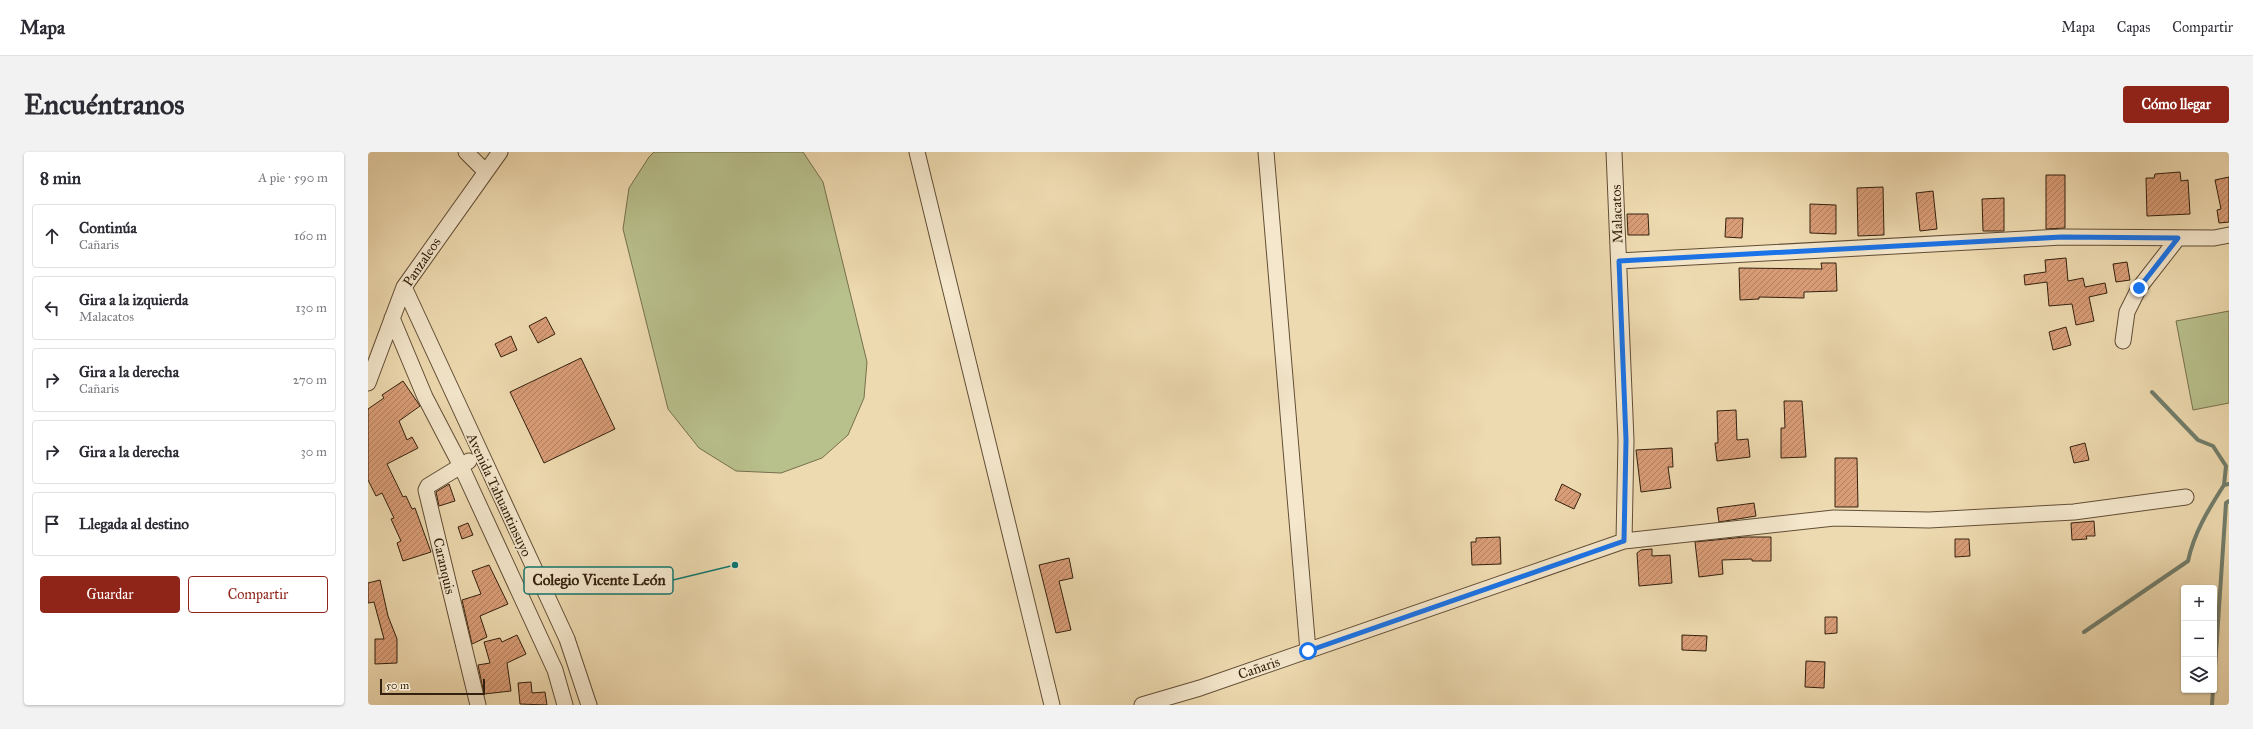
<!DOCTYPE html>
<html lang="es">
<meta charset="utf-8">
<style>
body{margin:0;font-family:"IM FELL Great Primer",serif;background:#f2f2f3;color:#2b2b33}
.controls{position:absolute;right:12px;bottom:12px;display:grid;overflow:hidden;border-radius:4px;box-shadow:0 1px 3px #0004}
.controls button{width:36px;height:36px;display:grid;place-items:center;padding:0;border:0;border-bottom:1px solid #e1e1e2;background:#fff;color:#2b2b33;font:20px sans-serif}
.scale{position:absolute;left:12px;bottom:10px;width:105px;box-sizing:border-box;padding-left:4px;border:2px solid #34200e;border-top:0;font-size:11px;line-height:14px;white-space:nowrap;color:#34200e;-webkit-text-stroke:3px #f4e7cc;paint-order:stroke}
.stop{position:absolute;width:12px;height:12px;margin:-9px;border:3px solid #1a73e8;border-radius:50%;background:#fff}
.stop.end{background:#1a73e8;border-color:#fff;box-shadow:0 1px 4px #0008}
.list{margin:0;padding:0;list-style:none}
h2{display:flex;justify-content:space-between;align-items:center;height:52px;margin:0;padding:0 16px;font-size:17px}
h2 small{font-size:13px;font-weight:400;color:#7c7c81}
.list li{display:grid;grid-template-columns:26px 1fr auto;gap:12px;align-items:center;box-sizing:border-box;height:64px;margin:0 8px 8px;padding:0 8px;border:1px solid #e1e1e2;border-radius:4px}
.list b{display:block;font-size:15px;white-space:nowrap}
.list p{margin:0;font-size:13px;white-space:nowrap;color:#7c7c81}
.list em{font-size:13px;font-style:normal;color:#7c7c81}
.actions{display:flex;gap:8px;padding:12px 16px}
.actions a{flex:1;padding:9px 0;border:1px solid #8f2418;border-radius:4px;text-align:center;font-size:14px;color:#8f2418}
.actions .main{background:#8f2418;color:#fff}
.icon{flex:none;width:22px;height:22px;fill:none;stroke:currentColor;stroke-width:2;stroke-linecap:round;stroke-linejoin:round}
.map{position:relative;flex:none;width:1861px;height:553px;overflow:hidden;border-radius:4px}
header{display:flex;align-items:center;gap:24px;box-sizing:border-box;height:56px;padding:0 20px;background:#fff;border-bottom:1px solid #e1e1e2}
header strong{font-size:19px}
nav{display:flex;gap:22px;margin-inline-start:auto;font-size:14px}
.intro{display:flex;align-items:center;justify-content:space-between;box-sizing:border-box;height:96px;padding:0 24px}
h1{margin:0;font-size:28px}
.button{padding:10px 18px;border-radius:4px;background:#8f2418;color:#fff;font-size:14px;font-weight:700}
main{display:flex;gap:24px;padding:0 24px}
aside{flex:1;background:#fff;border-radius:4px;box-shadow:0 1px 3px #0004}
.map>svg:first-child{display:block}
</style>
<header>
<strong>Mapa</strong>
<nav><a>Mapa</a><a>Capas</a><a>Compartir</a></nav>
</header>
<div class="intro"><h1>Encuéntranos</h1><a class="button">Cómo llegar</a></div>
<main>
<aside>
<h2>8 min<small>A pie · 590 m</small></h2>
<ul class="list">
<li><svg class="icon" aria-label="ahead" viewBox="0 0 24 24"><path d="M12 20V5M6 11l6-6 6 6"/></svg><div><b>Continúa</b><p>Cañaris</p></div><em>160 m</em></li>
<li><svg class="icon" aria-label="left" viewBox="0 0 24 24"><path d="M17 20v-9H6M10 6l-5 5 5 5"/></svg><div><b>Gira a la izquierda</b><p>Malacatos</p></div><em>130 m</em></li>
<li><svg class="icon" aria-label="right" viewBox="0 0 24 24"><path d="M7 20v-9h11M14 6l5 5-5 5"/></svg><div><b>Gira a la derecha</b><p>Cañaris</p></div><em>270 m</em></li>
<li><svg class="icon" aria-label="right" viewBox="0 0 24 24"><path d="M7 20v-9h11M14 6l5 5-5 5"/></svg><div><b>Gira a la derecha</b></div><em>30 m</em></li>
<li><svg class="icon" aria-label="arrive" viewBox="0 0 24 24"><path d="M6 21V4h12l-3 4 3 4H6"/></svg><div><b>Llegada al destino</b></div></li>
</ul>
<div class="actions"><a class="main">Guardar</a><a>Compartir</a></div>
</aside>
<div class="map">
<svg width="1861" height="553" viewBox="0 0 1861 553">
<defs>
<pattern id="building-hatch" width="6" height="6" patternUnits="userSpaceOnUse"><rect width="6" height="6" fill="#d99d77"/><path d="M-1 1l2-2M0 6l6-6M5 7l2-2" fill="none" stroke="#b18060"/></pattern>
</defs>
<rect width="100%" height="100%" fill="#eedab0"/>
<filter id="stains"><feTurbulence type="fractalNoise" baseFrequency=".005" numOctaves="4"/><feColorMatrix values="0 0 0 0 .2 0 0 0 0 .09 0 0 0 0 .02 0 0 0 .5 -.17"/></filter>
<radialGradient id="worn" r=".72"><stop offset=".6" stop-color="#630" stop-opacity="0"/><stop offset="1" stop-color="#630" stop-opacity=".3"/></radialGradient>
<!-- park -->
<path fill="#b8c08c" stroke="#76704d" d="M286 0H435L455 30 499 210 496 246 480 283 454 306 413 321 368 319 331 296 300 257 255 77 261 36 281 5Z
M1861 159V251L1825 258 1808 169Z"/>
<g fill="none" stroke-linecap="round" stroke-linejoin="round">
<!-- stream -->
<path stroke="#717d6b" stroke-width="4" d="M1784 240 1830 288 1845 294 1858 314 1856 333 1861 332
M1716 480 1820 409C1826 381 1840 358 1856 333
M1846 531 1858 351 1861 349
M1844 553 1845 538"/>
</g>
<!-- building -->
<path fill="url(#building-hatch)" stroke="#34200e" d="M1812 20 1813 29 1820 28 1822 62 1779 64 1778 26H1786L1787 22Z
M1678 23H1697V76L1678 77Z
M1861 25V70L1851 71 1849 58 1853 57 1847 28Z
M1515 35 1516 83 1490 84 1489 36Z
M1565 39 1569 77 1552 79 1548 41Z
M1636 46V79H1615L1614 47Z
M1442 52 1468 53V82L1442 81Z
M1259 62H1280L1281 83H1260Z
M1358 66H1375L1374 86 1357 85Z
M1698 106 1700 129 1715 126 1717 135 1737 131 1739 141 1721 145 1726 169 1708 173 1704 152 1681 154 1679 130 1657 133 1656 123 1678 120 1677 108Z
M1759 110 1762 128 1748 130 1745 112Z
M1453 111H1468L1469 139 1436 140V146L1391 145V147L1372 148 1371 116 1454 117Z
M178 165 187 182 170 191 161 174Z
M1698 175 1703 193 1685 198 1681 180Z
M143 184 149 198 133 205 127 192Z
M213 206 247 277 176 311 142 240Z
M35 229 52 254 31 269 39 288 44 285 50 296 19 312 35 345 38 344 44 357 47 356 63 400 35 409 29 391 33 389 23 367 26 366 14 341 8 344 0 328V257L16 246 14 243Z
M1416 249H1434L1438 305 1413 306V276H1417Z
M1368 258 1369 288 1380 287 1382 305 1349 309 1347 291H1350L1349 259Z
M1717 291 1721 308 1706 311 1702 295Z
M1304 296 1305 315H1300L1303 336 1273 340 1268 298Z
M1467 306H1489L1490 355H1467Z
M81 332 87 349 71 354 68 340Z
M1194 332 1213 342 1206 357 1187 348Z
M1386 351 1388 364 1351 370 1349 356Z
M1726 369 1727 384H1718L1719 387 1704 388 1703 371Z
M100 371 105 383 94 387 90 375Z
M1132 385 1133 412 1104 413 1103 390H1108V386Z
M1377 385H1403V409H1384V407L1354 408 1355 422 1331 425 1327 390Z
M1587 387H1601L1602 404 1587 405Z
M1284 397V404L1302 403 1304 431 1271 434 1269 401 1273 398Z
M701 406 705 426 691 429 703 478 688 481 671 413Z
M121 413 140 452 112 464 119 485 104 492 94 448 113 442 104 419Z
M12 428 20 464 29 487V511L7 512V487H16L6 450 0 451V431Z
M1457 465H1469V481L1457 482Z
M149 483 158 502 139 511 143 539 116 542 110 513 122 511 116 490 132 486 134 490Z
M1314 483 1339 484 1338 499 1314 498Z
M1438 509 1457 510 1456 536 1437 535Z
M163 530 164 541 177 540 179 553 152 552 150 531Z"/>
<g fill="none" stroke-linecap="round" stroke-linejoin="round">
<!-- minor casing -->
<g stroke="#624e36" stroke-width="17">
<path id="minor" d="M98 0 117 19
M549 0 684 553
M898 0 940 499
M1246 0 1258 288 1256 389
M1251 109 1694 85 1846 86 1861 83
M36 135 199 487 221 553
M24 166 57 245 93 314 187 518 197 553
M1755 189 1759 160 1771 136 1810 86
M0 231 36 135 132 0
M101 309 60 334 58 338 110 553
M774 553 832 536 1256 389 1466 366 1561 368 1706 360 1818 345"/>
</g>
<!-- minor -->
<use href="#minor" stroke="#f4e7cc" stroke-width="15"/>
</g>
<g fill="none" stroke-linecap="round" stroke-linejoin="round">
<!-- route -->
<path stroke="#1a73e8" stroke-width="5" d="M940 499 1256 389 1258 288 1251 109 1694 85 1810 86 1771 136"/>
</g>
<g text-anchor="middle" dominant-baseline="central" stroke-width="3.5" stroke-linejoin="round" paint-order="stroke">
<!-- street labels -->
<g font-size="14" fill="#34200e" stroke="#f4e7cc">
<text transform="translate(1249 62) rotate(-92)">Malacatos</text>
<text transform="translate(54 110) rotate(-56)">Panzaleos</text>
<text transform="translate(131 343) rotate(65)">Avenida Tahuantinsuyo</text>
<text transform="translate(76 414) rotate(77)">Caranquis</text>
<text transform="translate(891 516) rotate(-19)">Cañaris</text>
</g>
</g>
<!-- callouts -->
<path fill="none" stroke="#0f766e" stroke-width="1.5" d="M367 413L305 428"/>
<circle fill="#0f766e" stroke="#f4e7cc" stroke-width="1.5" cx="367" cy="413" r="4"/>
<rect fill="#f4e7cc" stroke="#0f766e" stroke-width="1.5" x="156" y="415" width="149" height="27" rx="4"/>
<g font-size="15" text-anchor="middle" font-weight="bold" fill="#34200e">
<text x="231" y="433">Colegio Vicente León</text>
</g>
<rect width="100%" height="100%" filter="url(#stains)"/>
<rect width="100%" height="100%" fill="url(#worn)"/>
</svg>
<div class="controls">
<button>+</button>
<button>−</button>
<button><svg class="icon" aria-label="layers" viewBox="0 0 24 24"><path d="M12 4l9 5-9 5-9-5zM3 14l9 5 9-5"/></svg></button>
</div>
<div class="scale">50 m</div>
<div class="stop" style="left:940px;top:499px"></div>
<div class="stop end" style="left:1771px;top:136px"></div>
</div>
</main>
